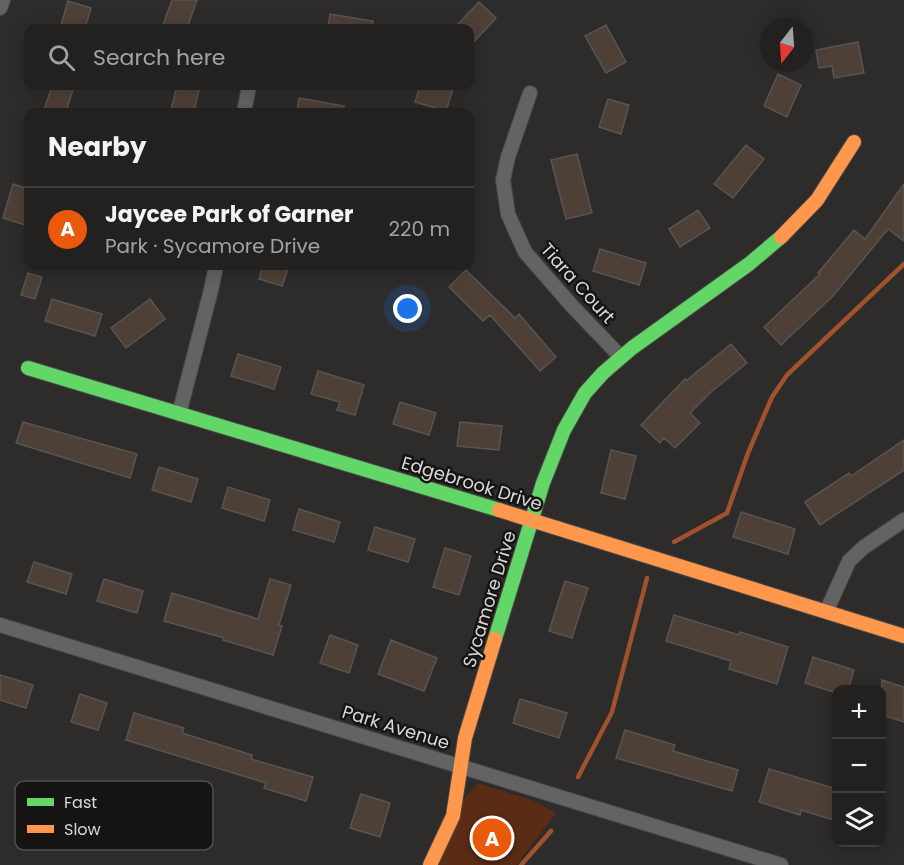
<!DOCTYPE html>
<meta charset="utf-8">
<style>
body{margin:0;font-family:Poppins,sans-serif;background:#2a2929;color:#f1f3f6}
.controls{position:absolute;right:18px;bottom:18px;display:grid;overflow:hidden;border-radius:12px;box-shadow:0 3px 15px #0003}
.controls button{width:54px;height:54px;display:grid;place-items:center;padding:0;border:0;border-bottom:2px solid #3f3e3e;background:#222120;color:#f1f3f6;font:30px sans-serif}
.compass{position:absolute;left:760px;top:18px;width:54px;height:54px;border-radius:50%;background:#222120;box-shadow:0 3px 15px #0003;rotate:197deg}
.you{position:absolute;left:408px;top:309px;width:21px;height:21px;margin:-15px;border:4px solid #fff;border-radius:50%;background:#1a73e8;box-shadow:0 0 0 9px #1a73e833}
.badge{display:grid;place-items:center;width:39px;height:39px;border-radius:50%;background:#ea580c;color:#fff;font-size:20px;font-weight:700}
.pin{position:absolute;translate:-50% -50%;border:3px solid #fff;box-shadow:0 2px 6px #0006}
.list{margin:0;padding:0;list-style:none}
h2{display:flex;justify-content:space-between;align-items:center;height:78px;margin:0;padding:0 24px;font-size:26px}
h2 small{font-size:20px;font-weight:400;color:#a2a3a5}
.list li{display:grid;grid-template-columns:39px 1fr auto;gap:18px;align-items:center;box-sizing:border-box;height:84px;padding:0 24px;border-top:2px solid #3f3e3e}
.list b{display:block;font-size:22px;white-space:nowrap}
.list p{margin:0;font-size:20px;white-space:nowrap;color:#a2a3a5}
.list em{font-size:20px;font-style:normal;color:#a2a3a5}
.icon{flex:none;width:33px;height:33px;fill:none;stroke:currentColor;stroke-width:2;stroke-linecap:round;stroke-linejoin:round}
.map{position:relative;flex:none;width:904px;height:865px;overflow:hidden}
.search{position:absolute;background:#222120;box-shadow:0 3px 15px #0003;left:24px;top:24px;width:450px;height:66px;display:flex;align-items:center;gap:15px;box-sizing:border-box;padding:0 21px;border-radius:12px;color:#a2a3a5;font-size:22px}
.panel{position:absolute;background:#222120;box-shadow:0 3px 15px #0003;left:24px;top:108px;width:450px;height:162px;border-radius:12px}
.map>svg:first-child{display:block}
</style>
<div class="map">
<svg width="904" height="865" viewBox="0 0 904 865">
<rect width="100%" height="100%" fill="#2d2c2b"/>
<!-- green -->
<path fill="#5a2c15" d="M478 783 532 800 556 813 516 865H437L461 802Z"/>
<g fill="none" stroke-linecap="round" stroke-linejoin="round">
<!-- stream -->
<path stroke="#9f522c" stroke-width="4.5" d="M674 542 727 513 748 453 772 397 787 375 904 264
M578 777 612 712 647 578
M521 865 551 831"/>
</g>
<!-- building -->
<path fill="#4e4036" stroke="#565554" stroke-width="1.5" d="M172 0H197L187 28H162Z
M68 1 91 8 85 28H60Z
M479 2 496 18 470 46V28H454Z
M330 14 373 21 372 28H328Z
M606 25 626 62 606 73 585 36Z
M858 42 864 73 834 78 832 66 819 68 816 50Z
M778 74 801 85 787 117 764 106Z
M52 86H74L66 112H53L44 110Z
M177 86H200L194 112 171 110Z
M420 86H454L446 111 415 102Z
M299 98 344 106 343 112H297Z
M608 99 629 105 621 134 599 127Z
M746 145 764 159 733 198 714 184Z
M577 154 592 213 566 219 551 160Z
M13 184 28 189V226L3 218Z
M904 184V241L888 229 833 296 781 345 764 327 820 274 818 273 854 230 865 239Z
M698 210 710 228 680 247 669 229Z
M600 249 646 263 639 285 593 271Z
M263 266H289L282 286 259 279Z
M466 270 515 318 519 314 556 357 540 371 490 315 483 321 449 287Z
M28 273 42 277 35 299 21 295Z
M52 299 102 314 95 336 45 321Z
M150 299 165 319 126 348 111 328Z
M731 344 747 363 711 392 690 413 700 423 675 448 664 438 660 443 641 425 685 379 687 380Z
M238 354 281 367 274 389 231 376Z
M318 371 364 385 355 415 337 410 340 402 311 394Z
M400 402 436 413 429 435 393 424Z
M23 422 137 454 130 478 16 443Z
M460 422 502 426 499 450 457 446Z
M904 440V470L820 525 805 502 849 473 851 476Z
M611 450 636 456 625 499 601 493Z
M159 467 198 479 191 502 152 490Z
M228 487 270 500 264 521 222 508Z
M299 509 340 522 334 542 293 530Z
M741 512 795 529 788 554 733 537Z
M375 527 415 539 408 562 368 550Z
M445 548 471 556 459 595 433 587Z
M34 562 72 574 66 594 27 582Z
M104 579 143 591 137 613 97 601Z
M270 579 291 585 279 625 282 626 273 655 223 640 224 638 164 621 172 593 258 619Z
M565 581 588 588 572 638 549 631Z
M674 615 739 635 740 632 788 647 777 684 729 669 731 661 666 641Z
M330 635 358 645 349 673 320 663Z
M391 640 437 658 424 691 378 674Z
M813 657 854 670 848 690H837V693L805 683Z
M0 675 33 685 26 708 0 700Z
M882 680 904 687V722L882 715Z
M80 694 107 703 98 730 71 722Z
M520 699 567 713 559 738 513 723Z
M134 713 184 728 182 733 252 755 251 759 313 777 306 801 264 788 266 783 126 740Z
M625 730 675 745 673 751 738 770 732 791 616 758Z
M769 769 837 789V821L801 810 800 815 759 802Z
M361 794 390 803 380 837 350 828Z"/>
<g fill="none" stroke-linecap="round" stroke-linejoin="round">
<!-- street casing -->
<g stroke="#494847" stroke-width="16">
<path id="street" d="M0 8 3 0
M530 93 508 157 503 180 508 214 525 252 572 306 620 356
M244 112 249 86
M179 414 211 290 216 266
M827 610 849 561 864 547 904 520
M0 625 781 865"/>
</g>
<!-- fast casing -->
<g stroke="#494847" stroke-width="16">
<path id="fast" d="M28 368 499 510
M495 639 543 483 564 430 585 393 603 373 632 348 749 264 781 237"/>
</g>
<!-- slow casing -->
<g stroke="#494847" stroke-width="16">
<path id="slow" d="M781 237 817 200 854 142
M499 510 904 636
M430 865 453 816 465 738 495 639"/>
</g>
<!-- street -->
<use href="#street" stroke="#646363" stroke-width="14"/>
<!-- fast -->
<use href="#fast" stroke="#63d668" stroke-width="14"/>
<!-- slow -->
<use href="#slow" stroke="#ff974d" stroke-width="14"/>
</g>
<g text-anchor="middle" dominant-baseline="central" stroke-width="5" stroke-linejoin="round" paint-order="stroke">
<!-- street labels -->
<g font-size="18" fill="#dad8d7" stroke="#151413">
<text transform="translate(578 283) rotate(48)">Tiara Court</text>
<text transform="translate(472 483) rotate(17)">Edgebrook Drive</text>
<text transform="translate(489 599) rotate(-73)">Sycamore Drive</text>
<text transform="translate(396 727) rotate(17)">Park Avenue</text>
</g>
</g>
<!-- legend -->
<rect x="15" y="781" width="198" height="69" rx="9" fill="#151413" stroke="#504f4e" stroke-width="1.5"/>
<rect x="27" y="798" width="27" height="8" fill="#63d668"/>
<rect x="27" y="825" width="27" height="8" fill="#ff974d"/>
<g font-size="16" fill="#dad8d7">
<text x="64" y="808">Fast</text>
<text x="64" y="835">Slow</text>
</g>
</svg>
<div class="controls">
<button>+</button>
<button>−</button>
<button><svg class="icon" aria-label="layers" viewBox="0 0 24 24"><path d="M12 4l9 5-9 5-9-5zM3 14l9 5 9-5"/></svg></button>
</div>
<svg class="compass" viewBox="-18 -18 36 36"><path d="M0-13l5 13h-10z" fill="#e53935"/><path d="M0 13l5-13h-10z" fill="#a2a3a5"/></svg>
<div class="you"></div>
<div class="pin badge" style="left:492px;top:838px">A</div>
<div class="search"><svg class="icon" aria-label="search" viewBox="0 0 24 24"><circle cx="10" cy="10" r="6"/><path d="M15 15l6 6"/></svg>Search here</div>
<section class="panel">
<h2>Nearby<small></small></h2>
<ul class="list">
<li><span class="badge">A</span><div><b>Jaycee Park of Garner</b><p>Park · Sycamore Drive</p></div><em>220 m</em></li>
</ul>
</section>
</div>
